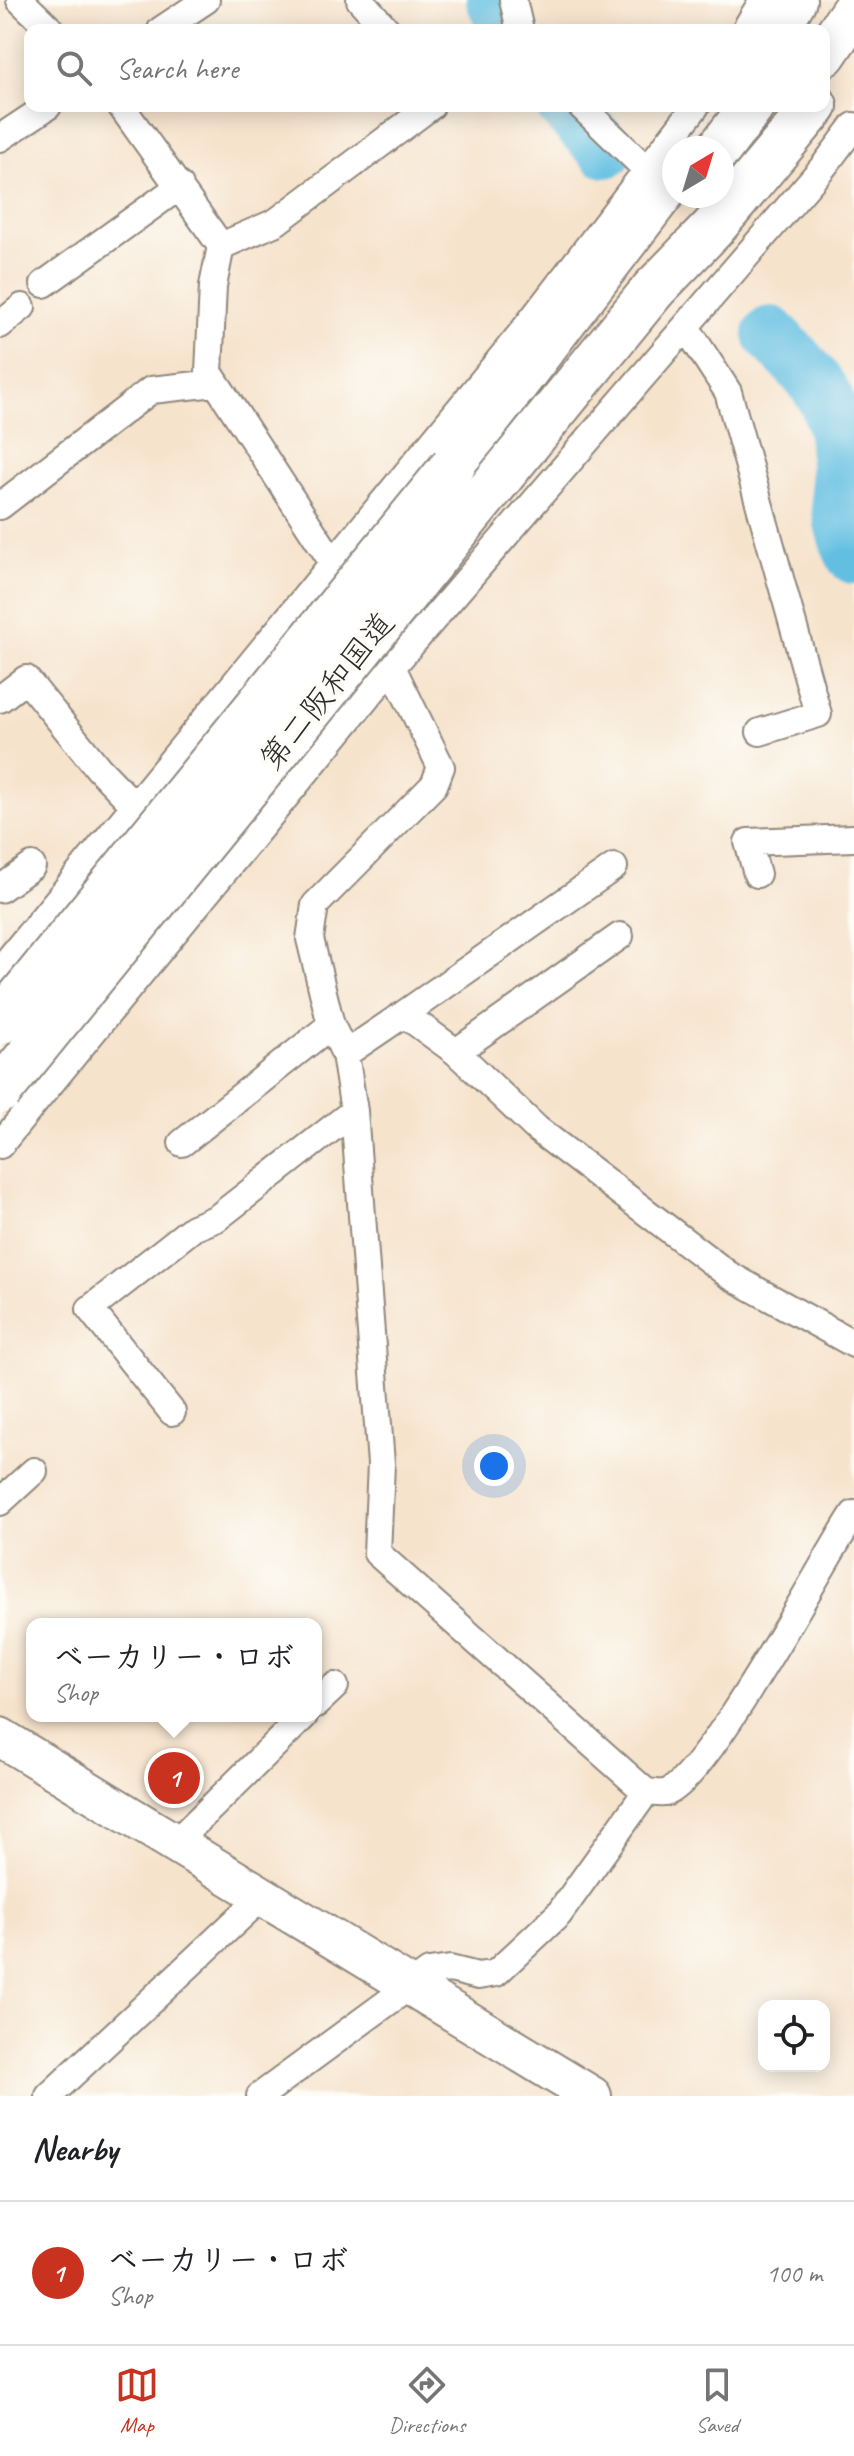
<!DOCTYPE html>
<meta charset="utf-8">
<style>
body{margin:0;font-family:Caveat,"Klee One",sans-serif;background:#f2f2f2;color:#202124}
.controls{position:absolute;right:24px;bottom:24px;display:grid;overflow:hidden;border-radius:16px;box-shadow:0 4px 20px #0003}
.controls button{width:72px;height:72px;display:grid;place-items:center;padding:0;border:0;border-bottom:2px solid #e0e0e0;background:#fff;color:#202124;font:40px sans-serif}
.compass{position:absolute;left:662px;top:136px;width:72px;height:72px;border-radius:50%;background:#fff;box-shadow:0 4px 20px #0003;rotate:38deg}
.you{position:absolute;left:494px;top:1466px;width:28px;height:28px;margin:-20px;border:6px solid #fff;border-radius:50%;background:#1a73e8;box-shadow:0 0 0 12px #1a73e833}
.badge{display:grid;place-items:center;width:52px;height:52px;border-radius:50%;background:#c8321e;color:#fff;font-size:26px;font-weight:700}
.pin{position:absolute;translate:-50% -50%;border:4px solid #fff;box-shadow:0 2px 8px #0006}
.popup{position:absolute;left:26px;top:1618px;width:296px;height:104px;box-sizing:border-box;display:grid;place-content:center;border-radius:16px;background:#fff;filter:drop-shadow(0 2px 6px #0005);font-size:26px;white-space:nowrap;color:#757577}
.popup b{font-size:30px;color:#202124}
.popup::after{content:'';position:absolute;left:50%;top:100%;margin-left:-16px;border:16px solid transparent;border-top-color:#fff}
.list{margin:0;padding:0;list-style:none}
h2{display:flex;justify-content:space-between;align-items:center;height:104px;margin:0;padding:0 32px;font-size:34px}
h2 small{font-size:26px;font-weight:400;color:#757577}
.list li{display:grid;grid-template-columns:52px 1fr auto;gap:24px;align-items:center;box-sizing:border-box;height:144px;padding:0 32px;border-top:2px solid #e0e0e0}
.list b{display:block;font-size:30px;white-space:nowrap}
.list p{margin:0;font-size:26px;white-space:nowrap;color:#757577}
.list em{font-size:26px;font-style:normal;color:#757577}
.icon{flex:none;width:44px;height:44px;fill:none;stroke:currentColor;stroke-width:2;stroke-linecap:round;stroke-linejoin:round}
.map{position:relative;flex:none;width:854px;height:2096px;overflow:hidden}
.search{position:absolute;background:#fff;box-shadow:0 4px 20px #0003;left:24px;right:24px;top:24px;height:88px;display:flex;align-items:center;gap:20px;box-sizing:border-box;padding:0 28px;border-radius:16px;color:#757577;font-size:30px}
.sheet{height:248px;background:#fff}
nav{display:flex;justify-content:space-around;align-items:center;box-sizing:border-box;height:112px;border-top:2px solid #e0e0e0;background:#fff;font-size:22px;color:#757577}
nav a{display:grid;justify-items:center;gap:4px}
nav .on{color:#c8321e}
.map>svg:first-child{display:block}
</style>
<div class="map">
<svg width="854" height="2096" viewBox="0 0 854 2096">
<rect width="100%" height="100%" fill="#fdfcf7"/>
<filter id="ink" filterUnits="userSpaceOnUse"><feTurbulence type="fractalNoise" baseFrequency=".0125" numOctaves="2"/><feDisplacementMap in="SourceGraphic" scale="16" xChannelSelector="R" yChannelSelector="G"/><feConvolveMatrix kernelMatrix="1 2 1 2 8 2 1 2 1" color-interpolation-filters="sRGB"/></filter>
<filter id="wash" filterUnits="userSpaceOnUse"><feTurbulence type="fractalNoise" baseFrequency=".006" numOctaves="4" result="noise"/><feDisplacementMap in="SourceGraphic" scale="32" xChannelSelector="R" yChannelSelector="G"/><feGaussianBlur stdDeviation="1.8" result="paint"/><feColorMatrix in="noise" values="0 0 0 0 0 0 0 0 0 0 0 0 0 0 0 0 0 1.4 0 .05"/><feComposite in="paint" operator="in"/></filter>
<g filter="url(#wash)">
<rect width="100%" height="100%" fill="#f6e3cc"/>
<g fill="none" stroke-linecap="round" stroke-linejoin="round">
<!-- river -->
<path stroke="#64bfe2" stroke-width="56" d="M494 0 508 30
M564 106 606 150
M771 334C789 354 814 376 826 400 850 451 825 501 854 556"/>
</g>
</g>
<g filter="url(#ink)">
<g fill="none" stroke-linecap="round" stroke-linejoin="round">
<!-- street casing -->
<g stroke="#90877c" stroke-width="30">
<path id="street" d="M20 0 51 30
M360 0 387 30
M513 0 520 30
M161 30 206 0
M745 30 763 0
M121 106 221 246 213 286 209 372 332 561 392 667 441 767 434 785 315 905 310 939 331 1025 345 1054 354 1111 381 1464 377 1553 646 1792C651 1792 660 1794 665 1793 706 1782 823 1560 854 1514
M581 106 648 171
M0 138 48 106
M221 246 276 222 431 106
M44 284 180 186
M0 325 22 307
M686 327 728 392 818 714 760 732
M0 506 151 390 216 383
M0 699 26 679 99 769 134 805
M757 874 748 842 854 838
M0 889 32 866
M0 970 524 330 696 106
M404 1014 614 867
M456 1052 620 936
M345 1054 404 1014 456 1052 537 1129 729 1275 854 1344
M182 1143 331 1025
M0 1145 392 667 824 166 854 126
M172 1412 90 1309 193 1228 217 1218 354 1111
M0 1502 34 1471
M316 1704 335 1686
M176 1842 304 1716
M49 2096 264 1895
M260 2096 429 1972 450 1969 478 1976 496 1973 559 1914 646 1792"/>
</g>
<!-- secondary casing -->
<g stroke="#90877c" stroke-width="42">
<path id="secondary" d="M0 1737 592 2096"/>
</g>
<!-- highway casing -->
<g stroke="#90877c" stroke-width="48">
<path id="highway" d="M776 30 794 0
M824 54 854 10
M720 148 752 106
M653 290 713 228 815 106
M453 466 674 177"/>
</g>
<!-- street -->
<use href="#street" stroke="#fff" stroke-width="26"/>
<!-- secondary -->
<use href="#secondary" stroke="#fff" stroke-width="38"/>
<!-- highway -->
<use href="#highway" stroke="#fff" stroke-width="44"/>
<!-- highway-bridge casing -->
<g stroke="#90877c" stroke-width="48" stroke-linecap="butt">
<path id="highway-bridge" d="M0 1022 453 466
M0 1091 653 290"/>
</g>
<!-- highway-bridge -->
<use href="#highway-bridge" stroke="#fff" stroke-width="44"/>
</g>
</g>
<g text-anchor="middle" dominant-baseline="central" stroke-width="7" stroke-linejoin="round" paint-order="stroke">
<!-- street labels -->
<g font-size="32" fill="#2b2b2b" stroke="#fdfcf7">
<text transform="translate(327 691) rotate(-51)">第二阪和国道</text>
</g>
</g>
</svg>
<div class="controls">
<button><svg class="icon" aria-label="locate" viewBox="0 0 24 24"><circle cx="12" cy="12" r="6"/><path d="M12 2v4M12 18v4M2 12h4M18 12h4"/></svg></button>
</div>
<svg class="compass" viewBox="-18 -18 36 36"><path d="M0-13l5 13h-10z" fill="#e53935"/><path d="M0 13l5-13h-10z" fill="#757577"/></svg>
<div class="you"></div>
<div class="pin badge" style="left:174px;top:1778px">1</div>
<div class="popup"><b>ベーカリー・ロボ</b>Shop</div>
<div class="search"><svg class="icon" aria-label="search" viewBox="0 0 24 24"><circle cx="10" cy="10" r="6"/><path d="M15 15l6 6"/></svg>Search here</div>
</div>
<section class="sheet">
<h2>Nearby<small></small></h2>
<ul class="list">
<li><span class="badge">1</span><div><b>ベーカリー・ロボ</b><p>Shop</p></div><em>100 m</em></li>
</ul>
</section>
<nav>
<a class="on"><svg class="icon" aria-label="map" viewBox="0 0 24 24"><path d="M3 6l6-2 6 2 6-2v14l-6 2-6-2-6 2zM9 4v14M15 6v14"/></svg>Map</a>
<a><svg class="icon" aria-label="directions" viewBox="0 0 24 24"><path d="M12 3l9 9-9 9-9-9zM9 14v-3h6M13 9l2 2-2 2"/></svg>Directions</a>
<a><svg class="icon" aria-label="saved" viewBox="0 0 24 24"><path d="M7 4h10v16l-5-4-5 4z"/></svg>Saved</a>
</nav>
